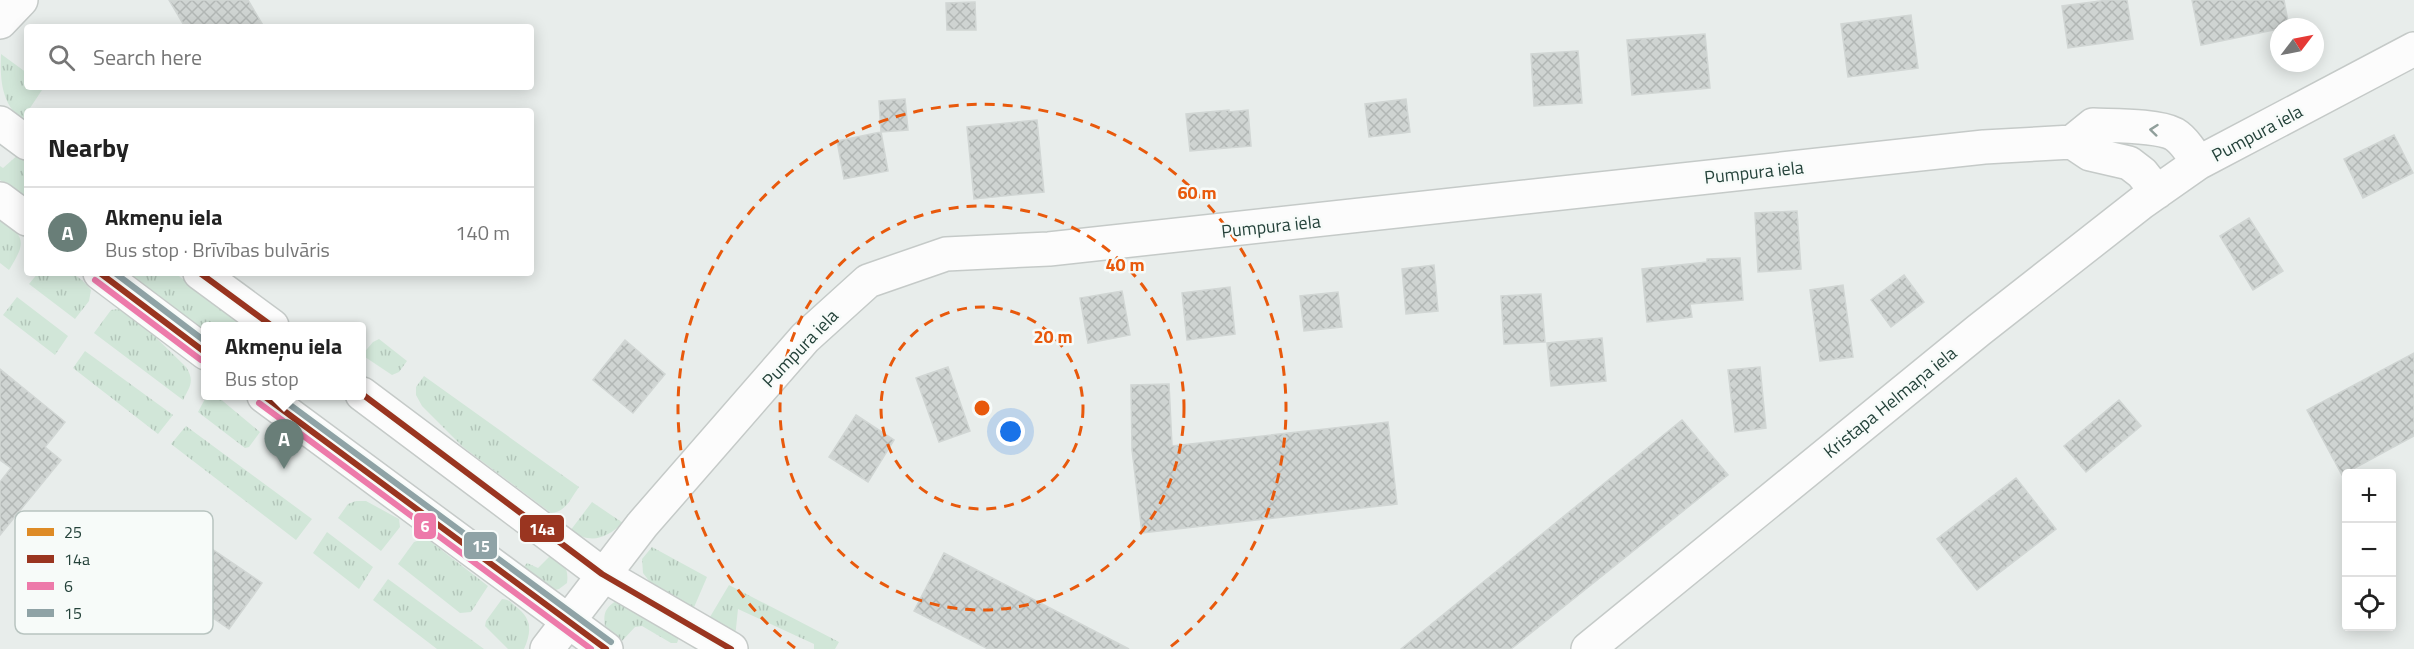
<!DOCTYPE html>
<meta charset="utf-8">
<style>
body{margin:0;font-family:"Titillium Web",sans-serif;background:#f6f6f6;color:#222}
.controls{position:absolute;right:18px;bottom:18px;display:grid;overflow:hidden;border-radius:6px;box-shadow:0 3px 15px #0003}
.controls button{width:54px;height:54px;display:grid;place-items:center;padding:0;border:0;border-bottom:2px solid #e0e0e0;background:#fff;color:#222;font:30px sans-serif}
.compass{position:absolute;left:2270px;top:18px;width:54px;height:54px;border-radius:50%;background:#fff;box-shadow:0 3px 15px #0003;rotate:58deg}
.you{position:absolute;left:1011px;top:432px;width:21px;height:21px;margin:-15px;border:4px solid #fff;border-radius:50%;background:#1a73e8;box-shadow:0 0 0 9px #1a73e833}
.badge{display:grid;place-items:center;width:39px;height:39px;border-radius:50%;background:#697e78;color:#fff;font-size:20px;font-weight:700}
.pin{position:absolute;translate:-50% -50px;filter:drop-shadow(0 2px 3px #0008)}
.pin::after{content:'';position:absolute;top:32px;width:21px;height:18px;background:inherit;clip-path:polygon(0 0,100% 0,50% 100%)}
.popup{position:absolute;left:201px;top:322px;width:165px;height:78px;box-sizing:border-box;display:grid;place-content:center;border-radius:6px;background:#fff;filter:drop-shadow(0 2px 4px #0005);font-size:20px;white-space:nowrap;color:#767676}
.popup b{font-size:22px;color:#222}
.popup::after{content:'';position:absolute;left:50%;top:100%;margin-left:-12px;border:12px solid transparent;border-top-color:#fff}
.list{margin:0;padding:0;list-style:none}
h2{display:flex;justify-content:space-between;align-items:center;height:78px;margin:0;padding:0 24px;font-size:26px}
h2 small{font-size:20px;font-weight:400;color:#767676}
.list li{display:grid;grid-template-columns:39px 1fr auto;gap:18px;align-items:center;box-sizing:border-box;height:90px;padding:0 24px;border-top:2px solid #e0e0e0}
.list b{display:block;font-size:22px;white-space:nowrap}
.list p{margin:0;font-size:20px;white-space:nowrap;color:#767676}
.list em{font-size:20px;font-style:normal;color:#767676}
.icon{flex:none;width:33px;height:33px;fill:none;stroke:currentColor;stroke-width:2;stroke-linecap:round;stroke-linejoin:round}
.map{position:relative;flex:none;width:2414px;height:649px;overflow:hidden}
.search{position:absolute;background:#fff;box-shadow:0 3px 15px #0003;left:24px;top:24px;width:510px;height:66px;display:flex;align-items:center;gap:15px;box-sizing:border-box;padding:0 21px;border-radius:6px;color:#767676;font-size:22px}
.panel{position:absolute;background:#fff;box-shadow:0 3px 15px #0003;left:24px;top:108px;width:510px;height:168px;border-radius:6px}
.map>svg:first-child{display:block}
</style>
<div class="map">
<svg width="2414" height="649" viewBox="0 0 2414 649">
<defs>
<pattern id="grass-tufts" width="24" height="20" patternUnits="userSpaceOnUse" patternTransform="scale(1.5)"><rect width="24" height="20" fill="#d1e6d8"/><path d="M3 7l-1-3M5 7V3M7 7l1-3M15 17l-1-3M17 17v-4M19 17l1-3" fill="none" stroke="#b3c6ba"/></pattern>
<pattern id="building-cross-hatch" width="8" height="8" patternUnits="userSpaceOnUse" patternTransform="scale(1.5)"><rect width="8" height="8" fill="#cfd4d2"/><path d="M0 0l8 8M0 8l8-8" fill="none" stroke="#b2b7b5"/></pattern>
</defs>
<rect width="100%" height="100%" fill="#e8edeb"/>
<!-- grass -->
<path fill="url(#grass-tufts)" d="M1 54 27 73V87H44L22 120C1 103 0 79 1 54Z
M19 154 27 160V200L0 180V166L3 168Z
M0 217C26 238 26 242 9 270L0 263Z
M38 273C64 273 74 268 91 290L89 301 75 319 29 284Z
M124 273H175L241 324 239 326H206V334Z
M17 297 68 336 55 355 3 315Z
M118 309 139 321 186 367C195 381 190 386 183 400L94 333 111 310Z
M379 339 407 361 399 372 392 375 362 355 373 342Z
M85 351 173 415 158 434 73 368Z
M424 376 579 487C571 498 566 512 551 513L463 447 422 406 416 395V387Z
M213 396 218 397 260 432 249 447 245 448 198 412 206 397Z
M186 426 312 519 296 540 171 444Z
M356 501H366L399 519 400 527 381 551 338 518 348 504Z
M592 502 623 523C605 539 592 544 570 531Z
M327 532 373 567 359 589 313 553Z
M426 538 488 586 471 612 460 613 398 564 414 542Z
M652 547 707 577 692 612 653 586 643 573 642 559Z
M551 555C564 563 569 568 567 583L559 589 552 591 522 569 527 563 538 568Z
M388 579 484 649H437L373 600Z
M729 585 839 642 835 649H814V644L738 609 735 638 707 622Z
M502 599C508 599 511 602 515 606 532 618 532 631 524 649H508L485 626 486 621Z
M616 601 625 603 680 635 677 643H671L642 626 635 627 622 641 605 626C603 614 605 608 616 601Z"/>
<!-- building -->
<path fill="url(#building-cross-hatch)" stroke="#d1d6d4" stroke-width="1.5" d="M169 0H248L264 27H185Z
M2108 0H2127L2133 39 2068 48 2062 6Z
M2192 0H2284L2289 27H2279V29L2201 45Z
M975 2 976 30H947L946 3Z
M1911 15 1918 68 1848 77 1841 24Z
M1705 34 1710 88 1632 95 1627 40Z
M1578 51 1582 103 1534 106 1531 54Z
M905 99 908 130 881 132 879 101Z
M1406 99 1410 132 1369 137 1365 104Z
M1229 110V112L1248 110 1251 146 1190 151 1186 114Z
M1037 120 1044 192 974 199 967 127Z
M881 132 888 171 844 179 837 141Z
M2394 135 2413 173 2363 198 2344 159Z
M1797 211 1801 269 1758 272 1755 213Z
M2249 218 2283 271 2253 290 2220 236Z
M1740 258 1743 300 1690 304 1692 317 1647 322 1642 269 1707 262V259Z
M1434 265 1438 311 1406 314 1402 269Z
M1904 275 1924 302 1891 327 1871 300Z
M1843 285 1853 357 1820 361 1810 290Z
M1230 287 1235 334 1187 340 1182 293Z
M1122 291 1130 335 1088 343 1080 298Z
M1338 292 1342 327 1304 331 1300 296Z
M1541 294 1545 342 1504 344 1501 296Z
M1602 338 1606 381 1551 386 1547 343Z
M625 340 665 374 633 413 593 380Z
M2414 353V436L2342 475 2307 410Z
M948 367 970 431 939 442 916 378Z
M1760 367 1766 428 1735 432 1728 370Z
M0 369 65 422 45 447 61 460 0 535V482L11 468 0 460Z
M1169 384 1172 446 1388 422 1397 504 1142 533 1132 450 1131 385Z
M2119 400 2141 426 2086 472 2064 446Z
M856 415 894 440 868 482 829 457Z
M1682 420 1728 475 1511 649H1401Z
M2016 478 2056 529 1977 590 1937 539Z
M196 538 262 583 229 629 164 584Z
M944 553 1129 649H988L914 611Z"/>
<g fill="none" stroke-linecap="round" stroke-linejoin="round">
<!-- minor casing -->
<g stroke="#c5cac8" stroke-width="36">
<path id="minor" d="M0 22 21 0
M0 123 27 143
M2072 142 2093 125C2113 126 2157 125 2174 134 2184 140 2192 153 2198 163
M0 199 27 219
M100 273 206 353
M200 273 272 326
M362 394 602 574 731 649
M264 396 606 649
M547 649 642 525 805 338 868 281 946 254 1049 249 1984 147 2072 142 2090 154 2129 163 2142 173 2157 192
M1588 649 1979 330 2141 203 2198 163 2414 49"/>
</g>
<!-- minor -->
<use href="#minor" stroke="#fcfcfc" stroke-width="33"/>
<!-- bus-1 casing -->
<g stroke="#f7fbf9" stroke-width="10">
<path id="bus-1" d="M100 273 206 353
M200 273 272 326
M362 394 602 574 731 649
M264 396 606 649"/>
</g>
<!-- bus-2 casing -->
<g stroke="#f7fbf9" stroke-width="10">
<path id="bus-2" d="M95 280 201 360
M259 403 591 649"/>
</g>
<!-- bus-3 casing -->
<g stroke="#f7fbf9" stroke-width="10">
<path id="bus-3" d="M115 273 206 342
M278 396 611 642"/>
</g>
<!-- bus-1 -->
<use href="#bus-1" stroke="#9a3520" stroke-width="6"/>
<!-- bus-2 -->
<use href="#bus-2" stroke="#ed7aaa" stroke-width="6"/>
<!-- bus-3 -->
<use href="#bus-3" stroke="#8fa3a6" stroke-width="6"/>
</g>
<!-- one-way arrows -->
<defs><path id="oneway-chevron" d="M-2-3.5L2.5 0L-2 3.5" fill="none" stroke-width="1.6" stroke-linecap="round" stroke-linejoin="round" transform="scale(1.5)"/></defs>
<use stroke="#909f9b" href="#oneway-chevron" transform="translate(2154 130) rotate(-174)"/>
<!-- distance rings -->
<g fill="none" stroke="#e8590c" stroke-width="3" stroke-dasharray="10 8">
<circle cx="982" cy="408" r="101"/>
<circle cx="982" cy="408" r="202"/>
<path d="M795 648A304 304 0 1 1 1169 648"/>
</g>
<g text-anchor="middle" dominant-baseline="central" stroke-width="5" stroke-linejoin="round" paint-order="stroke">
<!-- street labels -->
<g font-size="18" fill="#24423a" stroke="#f7fbf9">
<text transform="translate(2257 133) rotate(-28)">Pumpura iela</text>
<text transform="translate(1754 172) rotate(-6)">Pumpura iela</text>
<text transform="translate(1271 226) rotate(-6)">Pumpura iela</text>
<text transform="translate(800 348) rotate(-46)">Pumpura iela</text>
<text transform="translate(1890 402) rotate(-39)">Kristapa Helmaņa iela</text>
</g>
</g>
<!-- legend -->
<rect x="15" y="511" width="198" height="123" rx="9" fill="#f7fbf9" stroke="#b8c4c0" stroke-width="1.5"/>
<rect x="27" y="528" width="27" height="8" fill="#de8b26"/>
<rect x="27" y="555" width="27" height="8" fill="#9a3520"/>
<rect x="27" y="582" width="27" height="8" fill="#ed7aaa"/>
<rect x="27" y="609" width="27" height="8" fill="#8fa3a6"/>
<g font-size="16" fill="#24423a">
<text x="64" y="538">25</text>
<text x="64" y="565">14a</text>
<text x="64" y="592">6</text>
<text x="64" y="619">15</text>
</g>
<circle cx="982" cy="408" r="9" fill="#e8590c" stroke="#f7fbf9" stroke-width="3"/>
<g font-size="18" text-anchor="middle" font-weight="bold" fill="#e8590c" stroke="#f7fbf9" stroke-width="5" stroke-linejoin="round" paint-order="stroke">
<text x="1197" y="199">60 m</text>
<text x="1125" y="271">40 m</text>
<text x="1053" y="343">20 m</text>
</g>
<g stroke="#f7fbf9" stroke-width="2">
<rect x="413" y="512" width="24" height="28" rx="6" fill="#ed7aaa"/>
<rect x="519" y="514" width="46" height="29" rx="6" fill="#9a3520"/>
<rect x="463" y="531" width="35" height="29" rx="6" fill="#8fa3a6"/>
</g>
<g font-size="16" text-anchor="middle" font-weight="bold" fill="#fff">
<text x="425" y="532">6</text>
<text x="542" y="535">14a</text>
<text x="481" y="552">15</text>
</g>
</svg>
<div class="controls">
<button>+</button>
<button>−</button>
<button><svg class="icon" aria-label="locate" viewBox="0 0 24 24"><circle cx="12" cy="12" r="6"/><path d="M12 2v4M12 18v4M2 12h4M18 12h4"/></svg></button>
</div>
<svg class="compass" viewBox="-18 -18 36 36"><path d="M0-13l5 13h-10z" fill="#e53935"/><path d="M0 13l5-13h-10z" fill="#767676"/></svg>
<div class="you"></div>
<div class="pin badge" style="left:284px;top:469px">A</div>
<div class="popup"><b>Akmeņu iela</b>Bus stop</div>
<div class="search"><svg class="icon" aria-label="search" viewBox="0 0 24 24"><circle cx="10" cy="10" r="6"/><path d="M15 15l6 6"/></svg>Search here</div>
<section class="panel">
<h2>Nearby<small></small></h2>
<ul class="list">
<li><span class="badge">A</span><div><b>Akmeņu iela</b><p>Bus stop · Brīvības bulvāris</p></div><em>140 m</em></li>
</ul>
</section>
</div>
